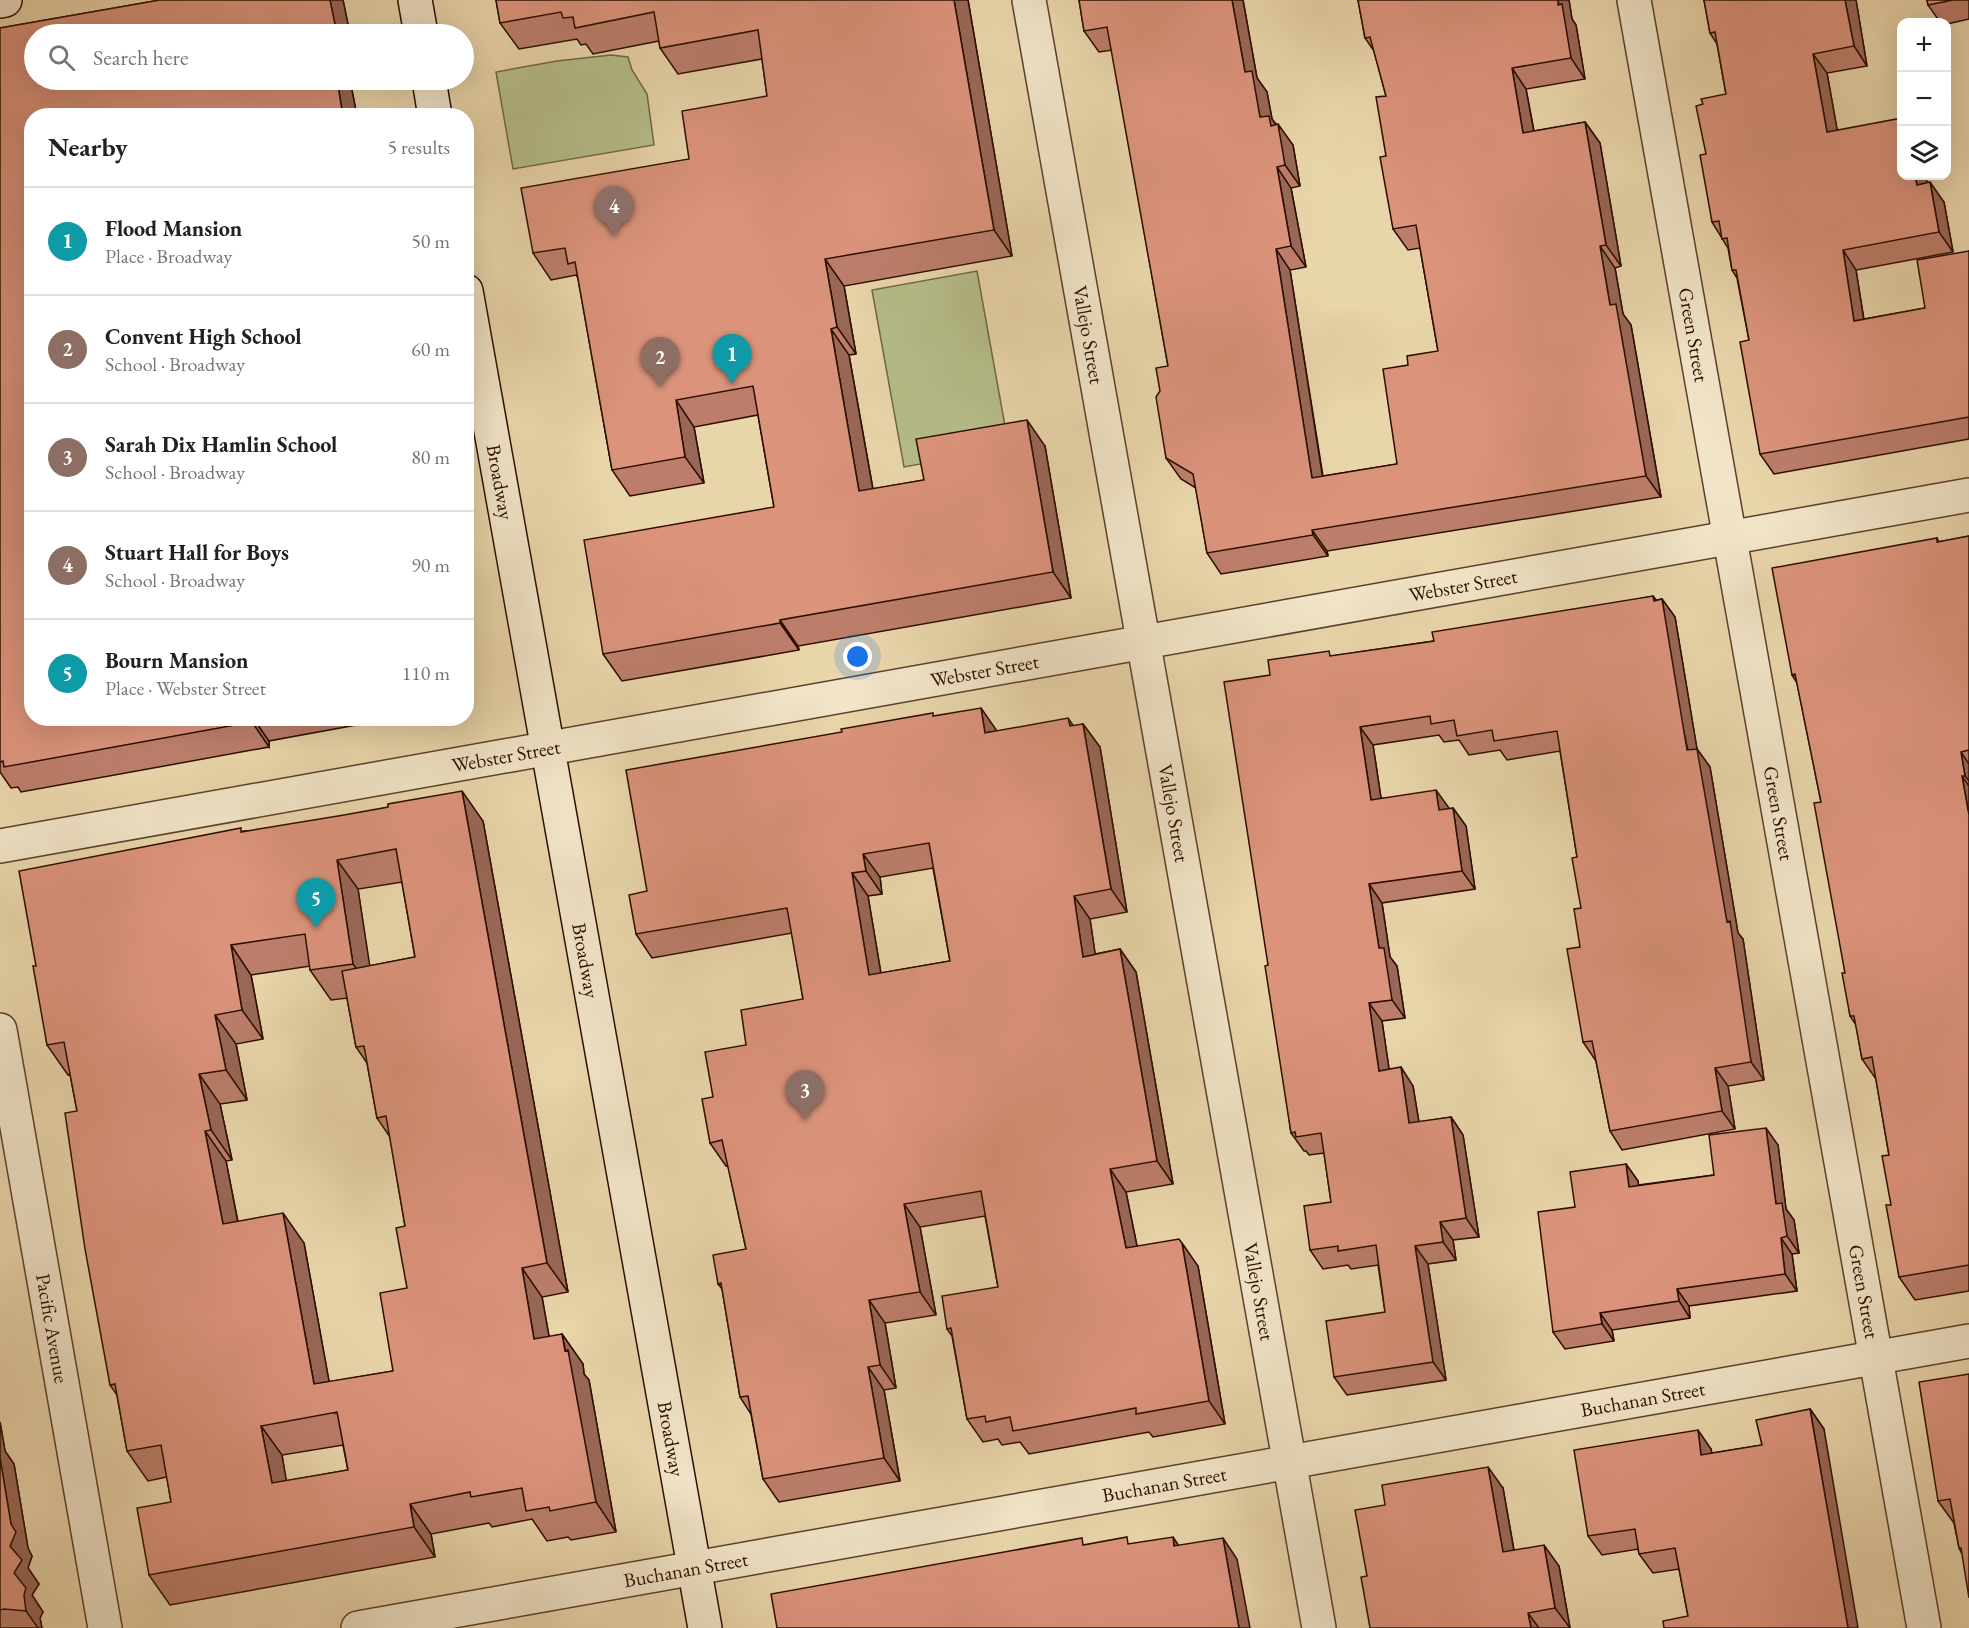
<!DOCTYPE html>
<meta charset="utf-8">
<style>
body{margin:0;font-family:"EB Garamond",serif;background:#f6f6f6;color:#202124}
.controls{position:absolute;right:18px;top:18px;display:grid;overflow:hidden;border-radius:12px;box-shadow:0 6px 24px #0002}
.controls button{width:54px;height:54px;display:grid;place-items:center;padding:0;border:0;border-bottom:2px solid #e0e0e0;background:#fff;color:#202124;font:30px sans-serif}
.you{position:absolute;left:858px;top:657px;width:21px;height:21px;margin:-15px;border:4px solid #fff;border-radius:50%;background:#1a73e8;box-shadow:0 0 0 9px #1a73e833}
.badge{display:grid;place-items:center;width:39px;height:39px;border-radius:50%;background:#ea580c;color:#fff;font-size:20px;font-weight:700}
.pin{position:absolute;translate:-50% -50px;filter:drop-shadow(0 2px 3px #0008)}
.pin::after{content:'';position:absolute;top:32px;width:21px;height:18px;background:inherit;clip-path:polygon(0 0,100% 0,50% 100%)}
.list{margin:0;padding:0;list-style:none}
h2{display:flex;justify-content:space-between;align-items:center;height:78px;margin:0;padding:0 24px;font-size:26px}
h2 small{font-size:20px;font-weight:400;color:#757577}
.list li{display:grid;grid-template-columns:39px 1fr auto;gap:18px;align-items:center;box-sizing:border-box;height:108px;padding:0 24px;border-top:2px solid #e0e0e0}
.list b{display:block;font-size:22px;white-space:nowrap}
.list p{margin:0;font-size:20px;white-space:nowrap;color:#757577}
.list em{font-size:20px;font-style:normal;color:#757577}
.icon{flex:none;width:33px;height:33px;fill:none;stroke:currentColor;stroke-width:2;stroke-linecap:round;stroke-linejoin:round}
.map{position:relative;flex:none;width:1969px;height:1628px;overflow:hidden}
.search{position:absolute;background:#fff;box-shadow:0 6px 24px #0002;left:24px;top:24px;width:450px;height:66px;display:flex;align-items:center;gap:15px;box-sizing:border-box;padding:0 21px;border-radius:33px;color:#757577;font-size:22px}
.panel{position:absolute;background:#fff;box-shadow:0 6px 24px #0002;left:24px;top:108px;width:450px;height:618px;border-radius:24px}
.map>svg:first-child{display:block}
</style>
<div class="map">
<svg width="1969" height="1628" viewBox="0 0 1969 1628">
<rect width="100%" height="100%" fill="#e9d5aa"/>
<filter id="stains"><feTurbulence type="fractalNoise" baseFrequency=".00333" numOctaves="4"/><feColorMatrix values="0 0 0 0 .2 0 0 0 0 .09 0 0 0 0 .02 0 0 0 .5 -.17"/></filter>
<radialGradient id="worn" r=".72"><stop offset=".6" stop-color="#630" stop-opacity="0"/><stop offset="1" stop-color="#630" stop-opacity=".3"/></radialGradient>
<!-- green -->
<path fill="#b5bd8a" stroke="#706546" stroke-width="1.5" d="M611 55 628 57 632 70 647 94 654 145 513 169 496 72 557 61Z
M977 271 1009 448 904 467 872 290Z"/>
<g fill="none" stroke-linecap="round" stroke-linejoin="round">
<!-- street casing -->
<g stroke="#5b3f2b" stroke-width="36">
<g id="street">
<path id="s1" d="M1029 0 1319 1628"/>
<path id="s2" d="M1634 0 1924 1628"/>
<path id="s3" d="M0 846 1969 495"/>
<path id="s4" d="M0 1030 105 1628"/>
<path id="s5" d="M358 1628 1969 1341"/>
</g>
</g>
<!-- secondary casing -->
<g stroke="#2c0d01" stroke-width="36">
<g id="secondary">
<path d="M415 0 421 34"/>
<path d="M0 1 5 0"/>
<path d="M429 80 435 116"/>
<path id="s6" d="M466 291 705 1628"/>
</g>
</g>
<!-- street -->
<use href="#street" stroke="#f1e4c8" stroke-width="33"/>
<!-- secondary -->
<use href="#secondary" stroke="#f1e4c8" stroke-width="33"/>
</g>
<!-- wall -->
<path fill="#bc7e6b" stroke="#2c0d01" stroke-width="1.5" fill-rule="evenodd" d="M160 0H343L350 34H34L350 80 357 116H32V718H395L269 741V747L21 792 18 787 11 788 0 772V28Z
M496 0H968L1012 256 844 286 856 354 849 355 873 489 924 480 1045 446 1071 598 798 646 799 650 622 681 603 654 774 507 758 415 694 427 704 483 630 496 612 470 578 278 576 275 551 280 533 253 689 159 767 96 762 59 678 74 660 48 659 41 593 54 586 44 581 45 577 39 519 49 500 23Z
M1079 0H1243L1257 78 1267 92 1272 119 1293 145 1300 186 1291 188 1306 267 1290 270 1323 476 1397 464 1408 365 1438 351 1420 248 1408 250 1393 229 1386 156V96L1374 51 1365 38 1358 0H1569L1572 19 1576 25 1585 79 1526 89 1534 131 1585 122 1600 143 1621 266 1615 268 1623 314 1631 325 1661 497 1327 551 1328 556 1221 574 1207 553 1196 488 1181 479 1166 458 1160 391 1168 366 1112 50 1099 52 1084 31Z
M1704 0H1856L1867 66 1827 73 1837 130 1927 183 1944 202 1953 252 1856 270 1864 319 1925 308 1969 251V439L1774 474 1760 454 1749 340 1737 278 1732 270 1728 248 1712 222 1706 154 1703 104 1726 94 1717 44 1710 33Z
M1927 0H1969V19L1947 24V22H1940L1928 5Z
M1969 536V1291L1915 1300 1899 1277 1891 1205 1889 1155 1876 1079 1862 1059 1856 1025 1850 1016 1845 973 1821 802 1797 683 1792 675 1937 538 1939 542Z
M1653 596 1656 600 1662 599 1675 617 1697 749 1710 767 1738 933 1743 939 1764 1080 1728 1086 1735 1129 1622 1150 1610 1131 1596 1061 1583 1042 1580 947 1581 908 1577 857 1560 751 1507 760 1500 750 1469 755 1459 740 1444 742 1439 735 1373 745 1381 798 1449 809 1453 808 1466 826 1475 889 1382 903 1390 957 1397 966 1405 1018 1382 1021 1389 1069 1413 1086 1419 1122 1451 1117 1463 1135 1479 1237 1453 1240 1456 1260 1428 1264 1446 1380 1347 1395 1334 1377 1385 1312 1378 1265 1351 1269 1348 1265 1323 1269 1310 1250 1331 1202 1324 1153 1309 1155 1306 1151H1304L1291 1133 1268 965 1333 656 1434 641Z
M935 716 996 731 1074 726 1083 724 1100 747 1127 912 1090 919 1095 954 1120 949 1136 972 1173 1184 1126 1192 1137 1246 1198 1266 1225 1424 1153 1437 1149 1432 1029 1454 1020 1442 1002 1445 998 1439 983 1442 967 1419 952 1336 947 1329 998 1287 985 1216 920 1227 936 1315 885 1323 896 1388 884 1390 900 1481 779 1502 763 1479 751 1414 740 1397 722 1289 718 1284 746 1249 728 1165 726 1166 710 1143 713 1097 746 1045 803 999 792 933 652 958 636 934 647 891ZM933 868 950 961 881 973 868 896 882 894 880 877Z
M483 821 568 1292 542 1297 549 1337 562 1334 583 1364 584 1374 589 1380 616 1532 571 1540 568 1537 547 1541 532 1519 492 1527 489 1523 431 1534 435 1557 170 1605 149 1575 171 1502 167 1477 148 1481 127 1451 117 1395 110 1385 77 1111 70 1074 68 1075 47 1045 36 966 243 831ZM402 882 415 957 369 966 358 889ZM310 966V970L331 1000 347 998 356 1047 367 1063 377 1118 390 1137 405 1226 407 1288 393 1371 329 1382 304 1243 238 1222 226 1161 232 1160 220 1104 247 1100 236 1044 263 1039 251 975ZM343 1445 348 1470 286 1481 282 1455Z
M1778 1145 1786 1209 1794 1220 1799 1253 1792 1254 1797 1291 1689 1306 1690 1318 1612 1330 1614 1341 1565 1349 1553 1332 1575 1207 1626 1164 1638 1181V1185L1714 1175Z
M1969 1374 1962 1554 1959 1548 1954 1523 1938 1501Z
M1810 1409 1824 1429 1688 1616 1679 1569 1653 1573 1639 1554 1638 1549 1602 1555 1588 1536 1711 1449 1712 1453 1762 1445Z
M0 1422 5 1451 14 1464 28 1548 32 1556 28 1568 39 1584 32 1595 43 1612 40 1618 42 1628H0Z
M1503 1488 1514 1550 1559 1566 1570 1628H1370Z"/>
<!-- shaded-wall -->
<path fill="#996757" stroke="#2c0d01" stroke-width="1.5" d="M330 0H343L350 34H337Z
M954 0H968L1012 256 994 230Z
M1232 0H1243L1257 78 1267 92 1272 119 1279 129 1278 124 1293 145 1300 186 1285 165 1260 117 1245 72Z
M1558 0H1569L1572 19 1576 25 1585 79 1571 58Z
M1845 0H1856L1867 66 1854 46Z
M1813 54 1827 73 1841 151 1827 132Z
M1512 68 1526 89 1538 154 1523 133Z
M337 80H350L357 116H343Z
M1585 122 1600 143 1621 266 1606 245Z
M1277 167 1291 188 1306 267 1291 246Z
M1915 176H1926L1931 205 1917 185Z
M1930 182 1944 202 1953 252 1939 232Z
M1600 246 1615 268 1623 314 1631 325 1661 497 1646 476 1610 305Z
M1276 249 1290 270 1326 499 1312 478Z
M1843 250 1856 270 1867 341 1854 321Z
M825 259 844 286 856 354 837 327Z
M831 329 849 355 878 518 859 491Z
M676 400 694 427 704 483 685 457Z
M1027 420 1045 446 1071 598 1053 572Z
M1312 530 1327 551 1328 556 1313 535Z
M1653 596 1664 612 1662 599 1675 617 1697 749 1710 767 1738 933 1743 939 1764 1080 1751 1062 1727 922Z
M780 620 798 646 799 650 780 623Z
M981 708 997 731 985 733Z
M251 718H253L269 741V747L252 722Z
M1068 718 1084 741 1070 726Z
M1083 724 1100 747 1127 912 1111 889Z
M1360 727 1373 745 1384 818 1371 800Z
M1961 752 1969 764V781L1965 776Z
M1962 776 1969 786V815Z
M1436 790 1449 808 1452 829 1439 810Z
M462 791 483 821 568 1292 547 1263Z
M1453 808 1466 826 1475 889 1462 871Z
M863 854 880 877 882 894 866 871Z
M337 860 358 889 374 993 353 964Z
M852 873 868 896 885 998 869 975Z
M1369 884 1382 903 1390 957 1397 966 1405 1018 1392 1000 1379 948Z
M1074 896 1090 919 1099 980 1083 957Z
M231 945 251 975 263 1039 242 1010Z
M1120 949 1136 972 1173 1184 1157 1161Z
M1369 1003 1382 1021 1392 1089 1379 1071Z
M215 1015 236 1044 247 1100 226 1070Z
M1401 1067 1413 1086 1422 1142 1409 1123Z
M1715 1068 1728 1086 1735 1129 1722 1111Z
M199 1074 220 1104 232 1160 211 1130Z
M1451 1117 1463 1135 1479 1237 1466 1218Z
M1766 1128 1778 1145 1786 1209 1794 1220 1799 1253 1787 1236 1776 1204Z
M205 1131 226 1161 244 1254 223 1224Z
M1626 1164 1638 1181 1641 1204 1629 1187Z
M1110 1169 1126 1192 1142 1271 1126 1248Z
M904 1204 920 1227 936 1315 920 1292Z
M283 1213 304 1243 335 1414 314 1384Z
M1440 1222 1453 1240 1456 1260 1443 1242Z
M1781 1238 1792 1254 1797 1291 1785 1274Z
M1182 1243 1198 1266 1225 1424 1209 1401Z
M1415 1246 1428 1264 1446 1380 1433 1362Z
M522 1268 542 1297 555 1369 534 1339Z
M1677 1289 1689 1306 1690 1318 1679 1301Z
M869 1300 885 1323 896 1388 880 1365Z
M1600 1313 1612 1330 1614 1341 1602 1324Z
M562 1334 583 1364 584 1374 589 1380 616 1532 596 1502Z
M868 1367 884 1390 900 1481 884 1458Z
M1810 1409 1824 1429 1858 1628H1848Z
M0 1422 5 1451 14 1464 28 1548 32 1556 28 1568 39 1584 32 1595 43 1612 40 1618 42 1628H38L26 1611 14 1573 10 1546 11 1524 0 1458Z
M261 1426 282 1455 292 1513 272 1483Z
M1698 1430 1711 1449 1715 1474 1701 1455Z
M1488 1467 1503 1488 1518 1574 1503 1552Z
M410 1504 431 1534 435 1557 414 1527Z
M1173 1537 1187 1558 1174 1546Z
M1223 1538 1237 1559 1250 1628H1239Z
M1544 1545 1559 1566 1570 1628 1555 1608Z
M1528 1613 1539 1628H1531Z"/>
<!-- building -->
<path fill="#db937c" stroke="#2c0d01" stroke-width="1.5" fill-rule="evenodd" d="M160 0H330L337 34H34V80H337L343 116H32V718H251L252 722 4 767 3 761 0 762V28Z
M496 0H954L994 230 825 259 837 327 831 329 859 491 924 480 916 439 1027 420 1053 572 780 620V623L603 654 584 540 774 507 753 386 676 400 685 457 612 470 575 262 568 264 565 248 533 253 521 188 689 159 682 111 767 96 758 30 660 48 654 12 575 28 573 17 563 18 561 12 500 23Z
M1079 0H1232L1245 72 1252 71 1260 117 1269 116 1271 126 1278 124 1285 165 1277 167 1291 246 1276 249 1312 478 1397 464 1383 369 1408 365 1407 356 1438 351 1416 225 1393 229 1380 157 1386 156 1376 97 1386 96 1370 37 1365 38 1358 0H1558V5L1562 4 1571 58 1512 68 1523 133 1585 122 1606 245 1600 246 1610 305 1616 304 1646 476 1312 530 1313 535 1207 553 1193 474 1166 458 1156 397 1160 391 1156 368 1168 366 1107 27 1084 31Z
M1704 0H1845L1854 46 1813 54 1827 132 1902 118V176H1915L1917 185 1930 182 1939 232 1843 250 1854 321 1925 308 1917 260 1969 251V417L1760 454 1740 342 1749 340 1736 270H1732L1727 238 1722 239 1719 221 1712 222 1700 155 1706 154 1696 106 1703 104 1701 99 1726 94 1715 32 1710 33Z
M1927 0H1953L1928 5Z
M1969 536V750L1961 752 1965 776H1962L1969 815V1265L1899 1277 1886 1205H1891L1882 1156 1889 1155 1872 1057 1862 1059 1854 1016H1850L1842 973H1845L1814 803 1821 802 1795 674 1792 675 1772 568 1937 538V542Z
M1653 596 1654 601 1662 599 1687 750 1697 749 1727 922 1730 921 1751 1062 1715 1068 1722 1111 1610 1131 1592 1041 1583 1042 1567 949 1580 947 1574 909 1581 908 1572 858 1577 857 1557 731 1494 741 1492 730 1457 736 1454 720 1431 724 1430 716 1360 727 1371 800 1436 790 1439 810 1453 808 1462 871 1369 884 1379 948H1384L1392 1000 1369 1003 1379 1071 1401 1067 1409 1123 1451 1117 1466 1218 1440 1222 1443 1242 1415 1246 1433 1362 1334 1377 1326 1321 1385 1312 1376 1245 1338 1251V1246L1310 1250 1304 1206 1331 1202 1321 1133 1296 1137 1295 1132 1291 1133 1265 966 1268 965 1224 682 1270 675 1268 660 1329 651 1330 656 1434 641 1432 632Z
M981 708 985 733 1068 718 1070 726 1083 724 1111 889 1074 896 1083 957 1120 949 1157 1161 1110 1169 1126 1248 1179 1239 1182 1243 1209 1401 1136 1414V1408L1013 1431 1010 1417 986 1422 985 1416 967 1419 951 1328 947 1329 942 1296 998 1287 981 1191 904 1204 920 1292 869 1300 880 1365 868 1367 884 1458 763 1479 748 1396 740 1397 721 1283 718 1284 713 1255 746 1249 722 1140 710 1143 702 1099 713 1097 705 1052 746 1045 741 1010 803 999 787 908 636 934 629 895 647 891 626 770 842 732 841 729 933 713V716ZM929 843 950 961 869 975 852 873 866 871 863 854Z
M462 791 547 1263 522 1268 534 1339 562 1334 565 1351 568 1350 596 1502 550 1511 549 1507 526 1511 522 1488 471 1497 470 1492 410 1504 414 1527 149 1575 137 1508 171 1502 161 1445 127 1451 115 1384 110 1385 85 1249 65 1113 77 1111 64 1042 47 1045 33 966H36L19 871 241 828V832L344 815 388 807V804ZM396 849 415 957 342 971 356 1047 364 1046 377 1118 386 1116 405 1226 396 1228 407 1288 380 1293 393 1371 314 1384 283 1213 223 1224 205 1131 211 1130 199 1074 226 1070 215 1015 242 1010 231 945 305 934 310 970 353 964 337 860ZM337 1412 348 1470 272 1483 261 1426Z
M1766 1128 1776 1204 1782 1203 1787 1236 1781 1238 1785 1274 1677 1289 1679 1301 1600 1313 1602 1324 1553 1332 1538 1212 1575 1207 1570 1172 1626 1164 1629 1187 1714 1175 1709 1135Z
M1969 1374V1598L1961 1548H1959L1950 1499 1938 1501 1919 1382Z
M1810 1409 1848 1628H1664L1663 1621 1688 1616 1675 1548 1639 1554 1635 1529 1588 1536 1574 1450 1698 1430 1701 1455 1762 1445 1756 1420Z
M0 1458 11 1524 16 1532 10 1546 22 1560 14 1573 26 1588 24 1595 26 1611 4 1609 0 1610Z
M1488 1467 1503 1552 1544 1545 1555 1608 1528 1613 1531 1628H1370L1361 1577 1367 1576 1355 1510 1385 1505 1382 1485Z
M1127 1537 1128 1544 1173 1537 1174 1546 1223 1538 1239 1628H777L771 1594 1082 1538 1083 1545Z"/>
<g text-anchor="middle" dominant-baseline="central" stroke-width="4.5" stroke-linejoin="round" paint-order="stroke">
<!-- street labels -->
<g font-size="20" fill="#2c0d01" stroke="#f1e4c8">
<text stroke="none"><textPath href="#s1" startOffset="340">Vallejo Street</textPath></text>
<text stroke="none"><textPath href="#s2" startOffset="340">Green Street</textPath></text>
<text stroke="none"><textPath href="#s6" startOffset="194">Broadway</textPath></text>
<text stroke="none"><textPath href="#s3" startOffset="1486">Webster Street</textPath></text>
<text stroke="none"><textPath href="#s3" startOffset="1000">Webster Street</textPath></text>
<text stroke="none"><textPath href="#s3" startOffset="514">Webster Street</textPath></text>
<text stroke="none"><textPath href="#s1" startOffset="826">Vallejo Street</textPath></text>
<text stroke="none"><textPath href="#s2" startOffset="826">Green Street</textPath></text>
<text stroke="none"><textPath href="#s6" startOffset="680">Broadway</textPath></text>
<text stroke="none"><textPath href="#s1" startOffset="1312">Vallejo Street</textPath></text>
<text stroke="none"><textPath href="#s2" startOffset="1312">Green Street</textPath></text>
<text stroke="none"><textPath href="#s4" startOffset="303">Pacific Avenue</textPath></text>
<text stroke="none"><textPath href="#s5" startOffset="1305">Buchanan Street</textPath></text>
<text stroke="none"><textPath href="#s6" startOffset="1166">Broadway</textPath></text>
<text stroke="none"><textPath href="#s5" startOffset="819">Buchanan Street</textPath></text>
<text stroke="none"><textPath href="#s5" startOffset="333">Buchanan Street</textPath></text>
</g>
</g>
<rect width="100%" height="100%" filter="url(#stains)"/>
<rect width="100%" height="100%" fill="url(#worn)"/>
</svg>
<div class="controls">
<button>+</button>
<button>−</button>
<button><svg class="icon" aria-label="layers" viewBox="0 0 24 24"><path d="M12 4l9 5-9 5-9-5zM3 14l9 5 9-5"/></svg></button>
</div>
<div class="you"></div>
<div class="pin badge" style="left:732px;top:384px;background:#0f9aa8">1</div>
<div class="pin badge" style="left:660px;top:387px;background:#8d6e63">2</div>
<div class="pin badge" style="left:805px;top:1120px;background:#8d6e63">3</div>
<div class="pin badge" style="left:614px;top:236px;background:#8d6e63">4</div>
<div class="pin badge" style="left:316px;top:928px;background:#0f9aa8">5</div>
<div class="search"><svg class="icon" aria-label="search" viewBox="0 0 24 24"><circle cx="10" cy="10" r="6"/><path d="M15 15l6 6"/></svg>Search here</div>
<section class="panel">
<h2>Nearby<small>5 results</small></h2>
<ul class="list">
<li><span class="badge" style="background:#0f9aa8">1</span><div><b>Flood Mansion</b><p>Place · Broadway</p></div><em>50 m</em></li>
<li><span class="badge" style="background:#8d6e63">2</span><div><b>Convent High School</b><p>School · Broadway</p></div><em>60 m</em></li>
<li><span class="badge" style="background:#8d6e63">3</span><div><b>Sarah Dix Hamlin School</b><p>School · Broadway</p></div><em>80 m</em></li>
<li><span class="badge" style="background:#8d6e63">4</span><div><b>Stuart Hall for Boys</b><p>School · Broadway</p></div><em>90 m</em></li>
<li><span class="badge" style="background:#0f9aa8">5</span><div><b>Bourn Mansion</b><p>Place · Webster Street</p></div><em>110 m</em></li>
</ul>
</section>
</div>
